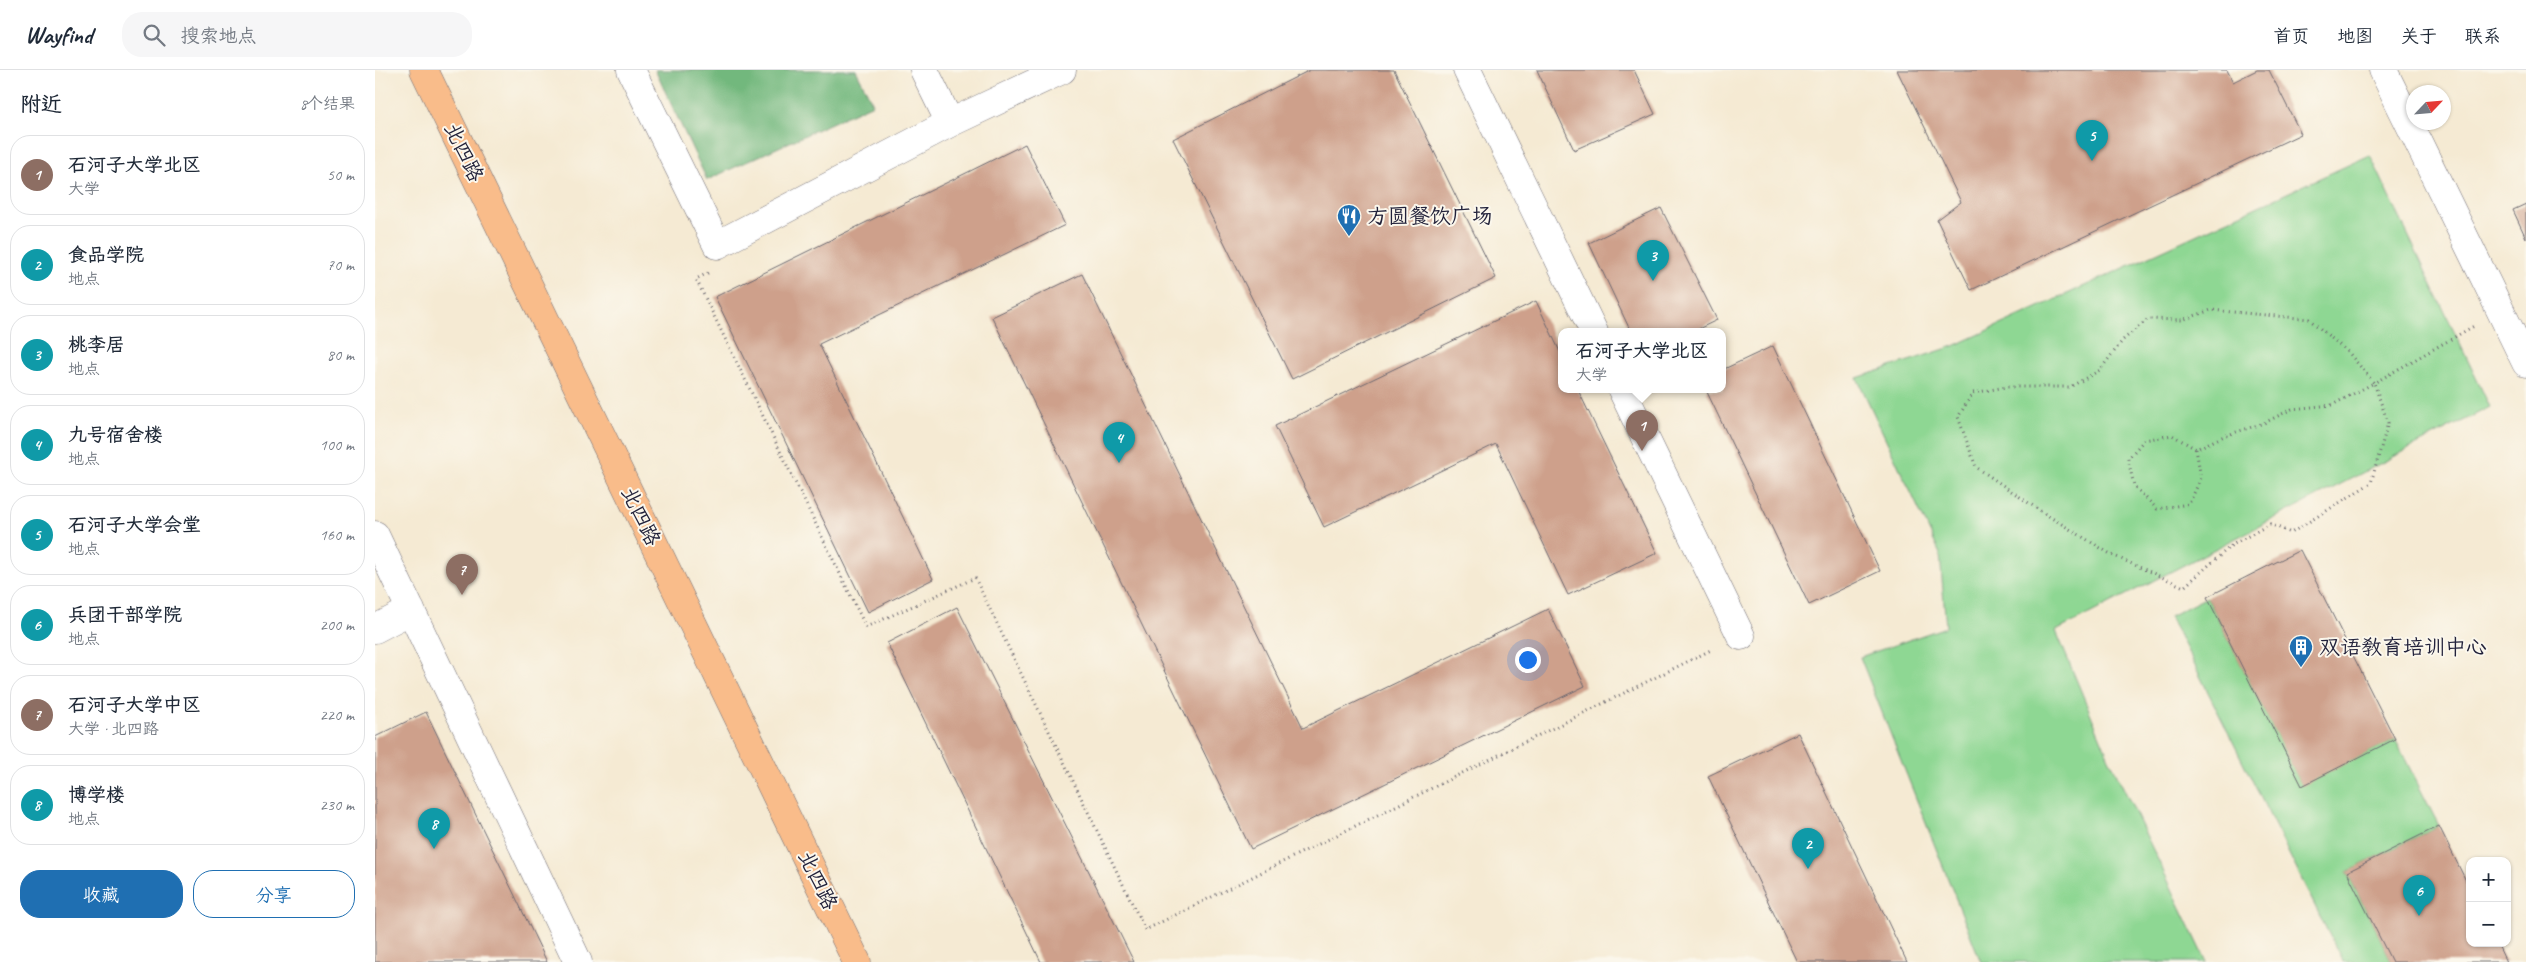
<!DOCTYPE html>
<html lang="zh">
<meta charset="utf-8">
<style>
body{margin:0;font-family:Caveat,"LXGW WenKai TC",sans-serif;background:#f6f6f7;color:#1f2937}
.controls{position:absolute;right:15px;bottom:15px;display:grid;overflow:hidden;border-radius:10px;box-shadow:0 1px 4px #0004}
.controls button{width:45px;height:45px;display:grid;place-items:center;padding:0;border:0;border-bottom:1px solid #e0e1e3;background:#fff;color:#1f2937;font:25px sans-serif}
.compass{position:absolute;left:2031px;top:15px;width:45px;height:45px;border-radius:50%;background:#fff;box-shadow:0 1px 4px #0004;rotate:64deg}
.you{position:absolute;left:1152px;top:589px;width:18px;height:18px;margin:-12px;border:4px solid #fff;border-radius:50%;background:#1a73e8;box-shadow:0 0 0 8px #1a73e833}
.badge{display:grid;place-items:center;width:32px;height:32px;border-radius:50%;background:#1f6fb2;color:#fff;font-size:16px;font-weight:700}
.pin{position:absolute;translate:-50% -41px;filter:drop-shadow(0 1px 2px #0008)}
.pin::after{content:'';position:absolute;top:26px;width:18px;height:15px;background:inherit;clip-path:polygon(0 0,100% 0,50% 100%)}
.popup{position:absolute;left:1183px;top:258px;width:168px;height:65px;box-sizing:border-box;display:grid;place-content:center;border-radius:10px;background:#fff;filter:drop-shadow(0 1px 4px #0005);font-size:16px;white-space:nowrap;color:#747a83}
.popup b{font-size:19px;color:#1f2937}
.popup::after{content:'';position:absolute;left:50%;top:100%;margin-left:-10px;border:10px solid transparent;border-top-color:#fff}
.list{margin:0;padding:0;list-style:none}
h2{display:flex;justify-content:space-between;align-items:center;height:65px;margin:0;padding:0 20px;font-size:21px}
h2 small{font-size:16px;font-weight:400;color:#747a83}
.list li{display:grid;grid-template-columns:32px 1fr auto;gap:15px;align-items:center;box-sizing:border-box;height:80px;margin:0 10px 10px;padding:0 10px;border:1px solid #e0e1e3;border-radius:20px}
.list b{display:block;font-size:19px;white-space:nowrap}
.list p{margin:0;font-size:16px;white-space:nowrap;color:#747a83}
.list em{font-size:16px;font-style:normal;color:#747a83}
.actions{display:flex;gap:10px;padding:15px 20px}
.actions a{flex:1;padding:11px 0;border:1px solid #1f6fb2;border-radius:20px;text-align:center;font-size:18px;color:#1f6fb2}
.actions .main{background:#1f6fb2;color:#fff}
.icon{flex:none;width:28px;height:28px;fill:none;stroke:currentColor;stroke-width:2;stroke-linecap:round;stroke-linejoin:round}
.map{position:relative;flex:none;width:2151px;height:892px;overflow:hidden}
header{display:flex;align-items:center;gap:30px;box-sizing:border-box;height:70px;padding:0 25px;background:#fff;border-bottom:1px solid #e0e1e3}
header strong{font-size:24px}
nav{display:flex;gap:28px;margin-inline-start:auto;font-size:18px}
.search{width:350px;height:45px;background:#f6f6f7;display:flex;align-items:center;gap:12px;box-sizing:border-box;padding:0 18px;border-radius:20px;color:#747a83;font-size:19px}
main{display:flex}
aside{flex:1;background:#fff}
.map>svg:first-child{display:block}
</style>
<header>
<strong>Wayfind</strong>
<div class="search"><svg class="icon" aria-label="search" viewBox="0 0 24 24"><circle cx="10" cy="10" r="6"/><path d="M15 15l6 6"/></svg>搜索地点</div>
<nav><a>首页</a><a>地图</a><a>关于</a><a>联系</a></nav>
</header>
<main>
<aside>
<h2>附近<small>8个结果</small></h2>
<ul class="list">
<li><span class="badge" style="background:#8d6e63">1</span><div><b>石河子大学北区</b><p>大学</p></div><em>50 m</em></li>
<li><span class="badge" style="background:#0f9aa8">2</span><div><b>食品学院</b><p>地点</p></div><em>70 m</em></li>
<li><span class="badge" style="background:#0f9aa8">3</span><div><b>桃李居</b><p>地点</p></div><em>80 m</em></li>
<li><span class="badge" style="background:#0f9aa8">4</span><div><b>九号宿舍楼</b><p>地点</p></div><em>100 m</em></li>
<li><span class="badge" style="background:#0f9aa8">5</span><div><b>石河子大学会堂</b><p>地点</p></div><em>160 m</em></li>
<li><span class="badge" style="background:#0f9aa8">6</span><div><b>兵团干部学院</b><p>地点</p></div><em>200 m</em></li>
<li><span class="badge" style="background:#8d6e63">7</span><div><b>石河子大学中区</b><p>大学 · 北四路</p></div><em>220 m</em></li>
<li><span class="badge" style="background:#0f9aa8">8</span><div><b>博学楼</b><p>地点</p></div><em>230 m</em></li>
</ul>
<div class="actions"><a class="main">收藏</a><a>分享</a></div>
</aside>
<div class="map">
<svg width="2151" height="892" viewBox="0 0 2151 892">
<rect width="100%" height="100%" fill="#fbf7ec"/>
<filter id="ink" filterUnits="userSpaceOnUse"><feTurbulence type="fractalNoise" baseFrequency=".02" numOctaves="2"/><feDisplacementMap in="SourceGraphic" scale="10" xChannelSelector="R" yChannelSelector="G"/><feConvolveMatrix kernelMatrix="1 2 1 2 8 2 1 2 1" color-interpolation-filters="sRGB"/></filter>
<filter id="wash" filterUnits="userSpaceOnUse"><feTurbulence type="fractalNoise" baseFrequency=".0096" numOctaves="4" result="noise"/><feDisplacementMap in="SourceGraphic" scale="20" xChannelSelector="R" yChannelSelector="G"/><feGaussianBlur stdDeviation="1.12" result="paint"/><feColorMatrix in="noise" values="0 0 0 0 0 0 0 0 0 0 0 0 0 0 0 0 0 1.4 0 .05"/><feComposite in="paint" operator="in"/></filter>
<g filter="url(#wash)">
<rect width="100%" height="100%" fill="#f5ead3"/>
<!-- green -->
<path fill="#8ed793" stroke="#587c67" d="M1995 85 2115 337 1681 561 1734 688 1832 892H1606L1485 587 1571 557 1565 484 1482 308 1579 276Z
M1832 527 1927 715 2020 669 2064 756 1972 802 2017 892H1968L1795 546Z"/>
<!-- forest -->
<path fill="#72b87d" stroke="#4a6d5c" d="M280 0H481L498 34 332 110Z"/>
<g id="blocks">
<!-- building -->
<path fill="#cea08b" d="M935 0H1019L1121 208 917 309 798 69Z
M1162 0H1259L1280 44 1199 80Z
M1522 0H1852L1858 12 1882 0H1894L1926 64 1596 220 1562 150 1586 132Z
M650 74 690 155 444 274 558 509 493 542 340 227Z
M2151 134V168L2138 140Z
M1286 138 1342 250 1317 262H1256L1214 173Z
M707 204 928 658 1173 539 1210 616 876 779 617 247Z
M1161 231 1187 286V320H1203L1282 483 1193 525 1121 374 949 457 900 356Z
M1398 276 1505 501 1434 535 1331 320H1347V300Z
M1925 480 2020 669 1927 716 1832 527Z
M582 537 759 892H666L512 573Z
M51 642 172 892H0V667Z
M1423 663 1532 892H1422L1333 706Z
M2064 756 2095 819V873H2122L2131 892H2017L1972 802Z"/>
</g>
</g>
<g filter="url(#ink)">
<use href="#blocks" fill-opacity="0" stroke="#6c6870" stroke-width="1"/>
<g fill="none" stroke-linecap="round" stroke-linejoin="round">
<!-- minor casing -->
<g stroke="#6c6870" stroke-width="29">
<path id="minor" d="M256 0 342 175 575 53 687 0
M549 0 575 53
M1092 0 1219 262
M2008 0 2151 293
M1247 320 1366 566
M0 465 203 892
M0 559 36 540"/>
</g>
<!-- major casing -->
<g stroke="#6c6870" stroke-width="29">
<path id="major" d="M49 0 482 892"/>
</g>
<!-- path -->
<path stroke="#6c6870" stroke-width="3" stroke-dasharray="1 4" stroke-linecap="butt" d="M333 203 321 209 491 557 600 508 770 860 1338 579
M1821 379 1826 408 1814 434 1782 439 1759 416 1753 389 1769 370 1797 365 1821 379 1849 366 1889 353 1917 339 1957 335 1999 313 2013 353 1996 413 1916 463 1895 454 1857 475 1809 517 1737 485 1667 442 1601 397 1583 347 1598 323 1631 317H1695L1725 300 1748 270 1773 249 1807 250 1836 240 1934 249 1974 283 1999 313 2099 256"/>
<!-- minor -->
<use href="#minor" stroke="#fff" stroke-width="28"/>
<!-- major -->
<use href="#major" stroke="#f9bc8a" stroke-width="28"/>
</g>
</g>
<!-- icons -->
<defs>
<g id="restaurant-pin" transform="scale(1.25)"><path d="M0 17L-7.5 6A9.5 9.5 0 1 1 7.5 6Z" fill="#1f6fb2" stroke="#fbf7ec"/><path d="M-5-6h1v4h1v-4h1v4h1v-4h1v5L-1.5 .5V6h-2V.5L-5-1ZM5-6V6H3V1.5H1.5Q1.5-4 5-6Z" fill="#fff"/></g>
<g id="building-pin" transform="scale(1.25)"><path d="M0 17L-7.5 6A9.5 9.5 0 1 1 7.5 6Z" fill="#1f6fb2" stroke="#fbf7ec"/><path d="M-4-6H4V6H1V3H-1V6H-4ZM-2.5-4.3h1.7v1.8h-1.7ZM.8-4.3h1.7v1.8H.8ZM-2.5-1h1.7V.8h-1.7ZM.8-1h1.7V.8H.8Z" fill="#fff"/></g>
</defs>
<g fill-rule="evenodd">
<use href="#restaurant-pin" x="974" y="146"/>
<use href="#building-pin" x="1926" y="577"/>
</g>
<g text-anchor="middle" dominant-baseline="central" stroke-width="4" stroke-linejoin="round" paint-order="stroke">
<!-- street labels -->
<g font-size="21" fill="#22223b" stroke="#fbf7ec">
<text transform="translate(89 82) rotate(64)">北四路</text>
<text transform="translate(266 446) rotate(64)">北四路</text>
<text transform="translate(443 810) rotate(64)">北四路</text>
</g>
<!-- poi labels -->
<g font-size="21" fill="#22223b" stroke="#fbf7ec" text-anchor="start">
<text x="992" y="146">方圆餐饮广场</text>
<text x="1944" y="577">双语教育培训中心</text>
</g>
</g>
</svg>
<div class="controls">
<button>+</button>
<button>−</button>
</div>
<svg class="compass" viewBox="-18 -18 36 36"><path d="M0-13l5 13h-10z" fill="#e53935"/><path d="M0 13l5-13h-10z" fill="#747a83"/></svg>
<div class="you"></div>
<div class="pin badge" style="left:1267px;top:381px;background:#8d6e63">1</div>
<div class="popup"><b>石河子大学北区</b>大学</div>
<div class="pin badge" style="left:1433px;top:799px;background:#0f9aa8">2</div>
<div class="pin badge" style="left:1278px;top:211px;background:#0f9aa8">3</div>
<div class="pin badge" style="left:744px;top:393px;background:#0f9aa8">4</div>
<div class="pin badge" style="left:1717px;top:91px;background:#0f9aa8">5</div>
<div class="pin badge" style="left:2044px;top:846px;background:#0f9aa8">6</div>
<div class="pin badge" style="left:87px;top:525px;background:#8d6e63">7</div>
<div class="pin badge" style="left:59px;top:779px;background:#0f9aa8">8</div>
</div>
</main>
